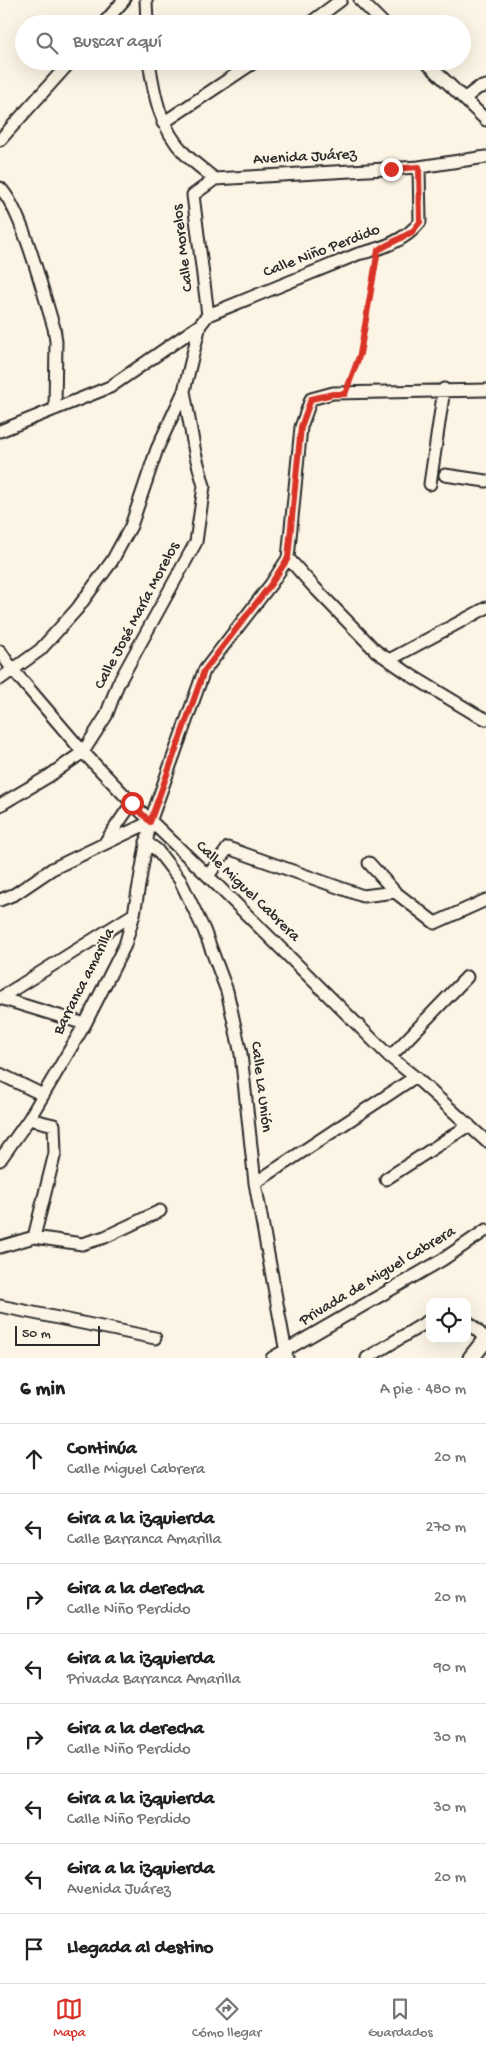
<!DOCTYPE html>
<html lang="es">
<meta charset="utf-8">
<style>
body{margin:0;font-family:"Gochi Hand",sans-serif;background:#f2f2f2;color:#222}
.controls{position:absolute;right:15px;bottom:15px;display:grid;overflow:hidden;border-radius:10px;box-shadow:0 5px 20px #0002}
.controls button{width:45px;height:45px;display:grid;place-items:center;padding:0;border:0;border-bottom:1px solid #e0e0e0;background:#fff;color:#222;font:25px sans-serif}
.scale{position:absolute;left:15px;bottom:12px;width:85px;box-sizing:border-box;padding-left:5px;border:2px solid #2b2b2b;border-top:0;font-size:14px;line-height:18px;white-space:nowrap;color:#2b2b2b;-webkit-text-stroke:4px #fcf5e5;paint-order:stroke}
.stop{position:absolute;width:15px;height:15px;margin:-11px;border:4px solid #d93025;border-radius:50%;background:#fff}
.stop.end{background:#d93025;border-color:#fff;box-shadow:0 1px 5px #0008}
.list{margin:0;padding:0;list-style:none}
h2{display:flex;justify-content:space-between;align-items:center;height:65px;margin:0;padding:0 20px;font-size:21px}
h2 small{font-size:16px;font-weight:400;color:#767676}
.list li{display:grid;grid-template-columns:32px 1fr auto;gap:15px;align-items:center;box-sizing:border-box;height:70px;padding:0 20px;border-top:1px solid #e0e0e0}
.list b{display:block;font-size:19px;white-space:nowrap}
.list p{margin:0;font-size:16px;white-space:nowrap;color:#767676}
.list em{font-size:16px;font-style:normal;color:#767676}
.icon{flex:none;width:28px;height:28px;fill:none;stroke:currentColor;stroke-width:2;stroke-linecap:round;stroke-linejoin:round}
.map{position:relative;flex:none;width:486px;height:1358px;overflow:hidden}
.search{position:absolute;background:#fff;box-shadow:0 5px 20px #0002;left:15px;right:15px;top:15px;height:55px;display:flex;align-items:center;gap:12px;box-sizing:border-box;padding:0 18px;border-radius:28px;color:#767676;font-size:19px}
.sheet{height:625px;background:#fff}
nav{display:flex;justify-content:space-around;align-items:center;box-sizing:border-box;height:70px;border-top:1px solid #e0e0e0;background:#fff;font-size:14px;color:#767676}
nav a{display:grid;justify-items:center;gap:2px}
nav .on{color:#d93025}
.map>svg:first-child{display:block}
</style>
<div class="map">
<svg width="486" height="1358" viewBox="0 0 486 1358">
<rect width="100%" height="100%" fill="#fcf5e5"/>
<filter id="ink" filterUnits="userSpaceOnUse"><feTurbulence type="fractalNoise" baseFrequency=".02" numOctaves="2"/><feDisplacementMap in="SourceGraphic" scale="10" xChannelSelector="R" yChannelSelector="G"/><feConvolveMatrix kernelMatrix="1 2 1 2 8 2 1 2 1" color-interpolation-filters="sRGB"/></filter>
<g filter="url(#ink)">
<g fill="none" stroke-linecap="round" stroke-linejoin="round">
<!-- minor casing -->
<g stroke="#2b2b2b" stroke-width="15">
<path id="minor" d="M146 0 147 24
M360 0 384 24
M103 24 124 0
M309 24 341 0
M149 61C154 95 160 128 185 154 194 163 205 171 215 179L193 195 208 315
M425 61 486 120
M465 98 478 88 486 86
M163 123 256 61
M0 140 71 61
M215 179 419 167 486 157
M0 188C22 209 44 296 54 328L56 341 55 409
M0 431 110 387 200 325
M445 475 486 481
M430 484 444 389
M288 558 313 586 376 651 412 676 475 714 486 719
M0 651 12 669 83 752 132 803 208 876 390 1057 415 1077 486 1141
M389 660 486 608
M0 679 40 650 77 609 112 561 131 526 157 449 184 391 200 325 208 315 358 254C381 249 405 241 420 222L419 167
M0 805 49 776 83 752 106 716 118 684 196 542 204 486 195 453 184 391
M106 841 132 803
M146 842 157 850 180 880 204 930 227 991 241 1054 255 1183 287 1358
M369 863 395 892 435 923 486 900
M208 876 228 848 363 896 395 892
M0 900 15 894 52 869 150 822
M0 998 134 914
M0 998 85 1024
M390 1057 467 977
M0 1074 43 1095
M29 1119 54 1125 55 1153 34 1237
M0 1160 29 1119 85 1024 125 945 134 914 150 822 204 671 271 584 288 558 301 427 311 399 333 393 486 390
M386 1179 469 1125
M255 1183 415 1077
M0 1247 34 1237 82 1244 105 1237 160 1211
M0 1306 155 1338
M467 1321 486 1339
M272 1358 442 1260 486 1230
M367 1358 430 1320"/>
</g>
<!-- major casing -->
<g stroke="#2b2b2b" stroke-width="19">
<path id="major" d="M471 1358 486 1339"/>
</g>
<!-- path -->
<path stroke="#2b2b2b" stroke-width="2" stroke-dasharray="1 4" stroke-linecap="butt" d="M350 382 360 354 377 260"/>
<!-- minor -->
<use href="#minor" stroke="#fcf5e5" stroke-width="11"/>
<!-- major -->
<use href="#major" stroke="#fcf5e5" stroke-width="15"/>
</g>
</g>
<g fill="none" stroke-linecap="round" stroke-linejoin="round" filter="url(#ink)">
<!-- route -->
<path stroke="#d93025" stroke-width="6" d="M132 803 150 822 204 671 271 584 288 558 301 427 311 399 333 394H345L360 354 378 250 412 232 420 222 419 167 391 169"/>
</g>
<g text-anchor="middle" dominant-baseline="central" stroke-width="4.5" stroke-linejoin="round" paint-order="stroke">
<!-- street labels -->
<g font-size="16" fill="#2b2b2b" stroke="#fcf5e5">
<text transform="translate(305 158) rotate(-3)">Avenida Juárez</text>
<text transform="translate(184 248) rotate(-97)">Calle Morelos</text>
<text transform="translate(322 252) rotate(-21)">Calle Niño Perdido</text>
<text transform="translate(138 616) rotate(-62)">Calle José María Morelos</text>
<text transform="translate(247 892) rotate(44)">Calle Miguel Cabrera</text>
<text transform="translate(85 982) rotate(-63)">Barranca amarilla</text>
<text transform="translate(260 1087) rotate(83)">Calle La Unión</text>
<text transform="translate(378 1277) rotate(-31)">Privada de Miguel Cabrera</text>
</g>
</g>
</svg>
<div class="controls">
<button><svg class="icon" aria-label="locate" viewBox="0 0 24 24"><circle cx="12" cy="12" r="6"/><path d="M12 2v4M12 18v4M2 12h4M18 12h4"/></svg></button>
</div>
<div class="scale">50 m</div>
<div class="stop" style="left:132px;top:803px"></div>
<div class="stop end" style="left:391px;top:169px"></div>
<div class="search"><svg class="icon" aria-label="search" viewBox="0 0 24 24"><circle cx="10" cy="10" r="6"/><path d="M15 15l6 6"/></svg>Buscar aquí</div>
</div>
<section class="sheet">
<h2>6 min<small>A pie · 480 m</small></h2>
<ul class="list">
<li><svg class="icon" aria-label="ahead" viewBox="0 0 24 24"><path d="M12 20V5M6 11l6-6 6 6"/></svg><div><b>Continúa</b><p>Calle Miguel Cabrera</p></div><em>20 m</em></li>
<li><svg class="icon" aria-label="left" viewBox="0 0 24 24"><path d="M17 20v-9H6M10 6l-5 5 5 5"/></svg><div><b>Gira a la izquierda</b><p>Calle Barranca Amarilla</p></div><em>270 m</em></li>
<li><svg class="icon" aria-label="right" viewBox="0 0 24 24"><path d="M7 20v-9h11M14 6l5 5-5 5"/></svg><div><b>Gira a la derecha</b><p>Calle Niño Perdido</p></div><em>20 m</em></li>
<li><svg class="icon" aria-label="left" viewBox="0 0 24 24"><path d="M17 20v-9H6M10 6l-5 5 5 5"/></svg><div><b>Gira a la izquierda</b><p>Privada Barranca Amarilla</p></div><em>90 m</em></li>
<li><svg class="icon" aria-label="right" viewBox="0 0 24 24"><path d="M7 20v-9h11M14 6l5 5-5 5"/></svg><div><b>Gira a la derecha</b><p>Calle Niño Perdido</p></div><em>30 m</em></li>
<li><svg class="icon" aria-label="left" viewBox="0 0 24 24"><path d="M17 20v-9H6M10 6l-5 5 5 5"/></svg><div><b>Gira a la izquierda</b><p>Calle Niño Perdido</p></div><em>30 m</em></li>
<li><svg class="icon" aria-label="left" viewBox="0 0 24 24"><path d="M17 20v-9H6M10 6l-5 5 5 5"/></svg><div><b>Gira a la izquierda</b><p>Avenida Juárez</p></div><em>20 m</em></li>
<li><svg class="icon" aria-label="arrive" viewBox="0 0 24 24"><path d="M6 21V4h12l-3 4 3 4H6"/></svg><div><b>Llegada al destino</b></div></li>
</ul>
</section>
<nav>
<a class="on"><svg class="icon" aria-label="map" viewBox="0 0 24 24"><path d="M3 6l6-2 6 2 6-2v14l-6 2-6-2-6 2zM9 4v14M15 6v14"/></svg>Mapa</a>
<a><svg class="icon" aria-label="directions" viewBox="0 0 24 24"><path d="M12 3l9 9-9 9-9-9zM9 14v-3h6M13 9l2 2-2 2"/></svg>Cómo llegar</a>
<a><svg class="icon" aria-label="saved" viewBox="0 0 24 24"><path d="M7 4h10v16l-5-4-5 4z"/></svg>Guardados</a>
</nav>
